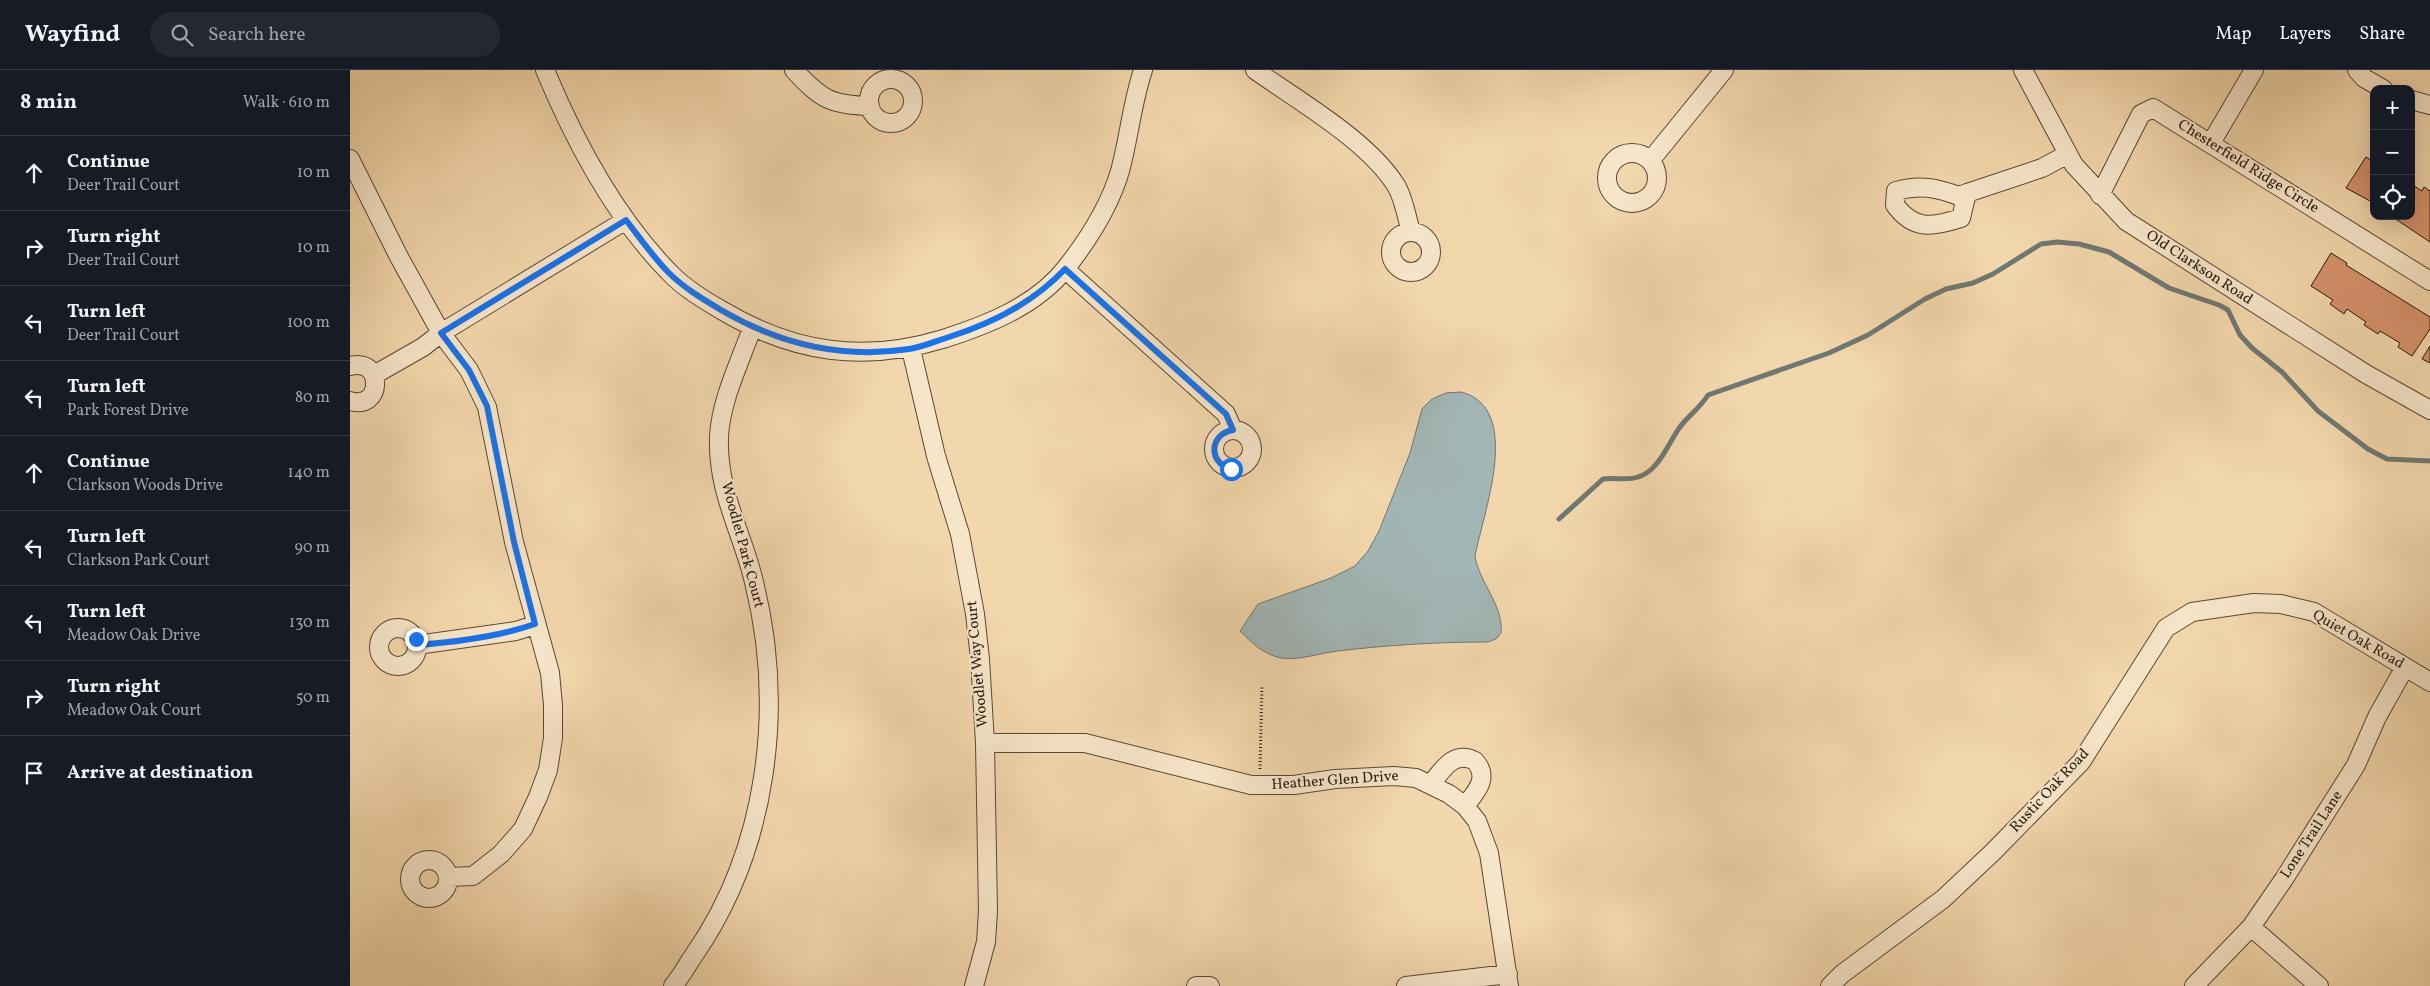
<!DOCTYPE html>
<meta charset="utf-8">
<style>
body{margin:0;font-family:Vollkorn,serif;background:#242831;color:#f1f3f6}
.controls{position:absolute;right:15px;top:15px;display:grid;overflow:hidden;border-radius:10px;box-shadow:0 5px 20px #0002}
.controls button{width:45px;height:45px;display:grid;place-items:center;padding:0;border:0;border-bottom:1px solid #363941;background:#171b24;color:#f1f3f6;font:25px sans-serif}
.stop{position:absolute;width:15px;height:15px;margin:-11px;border:4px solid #1a73e8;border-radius:50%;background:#fff}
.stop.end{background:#1a73e8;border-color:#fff;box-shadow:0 1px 5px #0008}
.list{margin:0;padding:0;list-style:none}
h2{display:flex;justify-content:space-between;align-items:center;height:65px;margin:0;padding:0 20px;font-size:21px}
h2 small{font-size:16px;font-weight:400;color:#9ea1a6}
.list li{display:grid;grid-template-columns:32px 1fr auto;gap:15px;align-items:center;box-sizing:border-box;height:75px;padding:0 20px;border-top:1px solid #363941}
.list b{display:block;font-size:19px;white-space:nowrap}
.list p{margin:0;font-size:16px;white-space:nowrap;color:#9ea1a6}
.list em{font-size:16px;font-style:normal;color:#9ea1a6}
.icon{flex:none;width:28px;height:28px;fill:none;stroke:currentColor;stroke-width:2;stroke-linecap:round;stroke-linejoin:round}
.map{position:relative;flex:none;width:2080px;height:916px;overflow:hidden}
header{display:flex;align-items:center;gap:30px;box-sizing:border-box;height:70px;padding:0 25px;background:#171b24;border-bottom:1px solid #363941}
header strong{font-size:24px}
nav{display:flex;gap:28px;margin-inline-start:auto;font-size:18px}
.search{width:350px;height:45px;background:#242831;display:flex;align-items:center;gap:12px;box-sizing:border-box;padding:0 18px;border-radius:28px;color:#9ea1a6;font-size:19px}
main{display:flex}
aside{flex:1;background:#171b24}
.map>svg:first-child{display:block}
</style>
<header>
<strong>Wayfind</strong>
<div class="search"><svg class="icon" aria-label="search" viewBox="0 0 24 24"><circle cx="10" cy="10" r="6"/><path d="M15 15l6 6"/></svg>Search here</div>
<nav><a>Map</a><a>Layers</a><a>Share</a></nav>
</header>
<main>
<aside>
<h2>8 min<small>Walk · 610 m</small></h2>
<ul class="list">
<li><svg class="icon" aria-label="ahead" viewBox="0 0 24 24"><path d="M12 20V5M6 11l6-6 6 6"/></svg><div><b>Continue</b><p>Deer Trail Court</p></div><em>10 m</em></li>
<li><svg class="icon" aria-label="right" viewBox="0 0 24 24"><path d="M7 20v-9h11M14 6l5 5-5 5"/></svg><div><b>Turn right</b><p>Deer Trail Court</p></div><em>10 m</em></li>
<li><svg class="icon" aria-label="left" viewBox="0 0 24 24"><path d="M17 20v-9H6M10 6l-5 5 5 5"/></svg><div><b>Turn left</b><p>Deer Trail Court</p></div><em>100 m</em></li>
<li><svg class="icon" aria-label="left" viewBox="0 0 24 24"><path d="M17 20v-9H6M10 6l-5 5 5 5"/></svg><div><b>Turn left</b><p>Park Forest Drive</p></div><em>80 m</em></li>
<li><svg class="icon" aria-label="ahead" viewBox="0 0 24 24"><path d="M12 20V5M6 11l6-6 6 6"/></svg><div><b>Continue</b><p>Clarkson Woods Drive</p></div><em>140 m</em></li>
<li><svg class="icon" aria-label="left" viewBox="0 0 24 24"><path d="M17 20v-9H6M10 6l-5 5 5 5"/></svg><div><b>Turn left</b><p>Clarkson Park Court</p></div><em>90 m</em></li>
<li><svg class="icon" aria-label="left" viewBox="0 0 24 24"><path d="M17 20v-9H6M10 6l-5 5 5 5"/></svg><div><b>Turn left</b><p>Meadow Oak Drive</p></div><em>130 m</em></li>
<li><svg class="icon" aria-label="right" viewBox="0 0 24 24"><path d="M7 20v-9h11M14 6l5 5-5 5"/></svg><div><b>Turn right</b><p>Meadow Oak Court</p></div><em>50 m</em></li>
<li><svg class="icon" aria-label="arrive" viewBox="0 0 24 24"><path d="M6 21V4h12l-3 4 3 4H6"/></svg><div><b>Arrive at destination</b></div></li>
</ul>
</aside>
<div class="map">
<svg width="2080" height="916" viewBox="0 0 2080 916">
<rect width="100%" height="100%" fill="#f3d7ac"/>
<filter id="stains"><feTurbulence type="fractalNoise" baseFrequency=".004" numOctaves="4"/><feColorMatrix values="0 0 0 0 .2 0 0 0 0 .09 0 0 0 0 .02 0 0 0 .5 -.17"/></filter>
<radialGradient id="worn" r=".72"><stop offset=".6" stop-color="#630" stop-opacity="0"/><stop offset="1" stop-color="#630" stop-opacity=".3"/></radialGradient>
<!-- water -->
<path fill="#a2b6b6" stroke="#707872" d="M1111 322C1174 338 1133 443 1125 486 1129 512 1154 536 1151 563L1146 569 1138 572C1087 572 1038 575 988 581 969 583 949 591 931 588 913 584 902 573 890 561L908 534 981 508 1005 496 1018 481 1029 461 1060 383 1072 339 1082 329 1096 323Z"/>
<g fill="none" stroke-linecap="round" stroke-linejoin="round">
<!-- stream -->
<path stroke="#707872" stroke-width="5" d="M1209 449 1253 409C1264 407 1277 411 1288 407 1309 401 1318 373 1330 357 1338 346 1350 338 1358 325L1479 283 1518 265 1575 229 1596 219 1623 213 1643 204 1691 174 1707 172 1729 174 1759 182 1819 218 1869 235 1878 240 1890 265 1902 278 1932 302 1968 341 2018 379 2037 389 2080 391"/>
</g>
<!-- building -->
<path fill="#d6926c" stroke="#251a0d" d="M2016 87 2024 92V136L2020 134 2022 132 1996 118Z
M2061 114 2072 121 2074 117 2080 121V172L2041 146H2061Z
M1981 183 1997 193 1996 195 2080 247V259L2062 286 2048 277 2050 273 2030 261 2028 264 2014 255 2016 252 1997 239 1994 244 1980 234 1983 230 1961 216Z
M2080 276V293L2072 289Z"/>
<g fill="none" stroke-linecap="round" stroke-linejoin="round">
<!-- minor casing -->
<g stroke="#584935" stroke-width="20">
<path id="minor" d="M195 0C225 72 264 146 319 202 334 218 354 230 373 241 444 283 514 293 593 269 637 255 686 236 716 198 738 170 760 135 770 101 779 68 782 33 793 0
M444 0C471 29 480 35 520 36
M905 0C950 32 1019 71 1047 117 1054 130 1057 148 1061 162
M1673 0 1724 95 1776 151 2016 304 2080 340
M2007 0 2014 8 2033 19
M519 31a22 22 0 1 1 44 0a22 22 0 1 1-44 0Z
M2061 30 2080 35
M1861 73 1904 0
M1257 108a25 25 0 1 1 50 0a25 25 0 1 1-50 0Z
M0 89 49 187 91 263 119 300 137 337 164 472 200 603 203 635V668L198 700 188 727 173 759 151 784 123 806 98 807
M1300 91 1374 0
M1617 123 1611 148C1583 157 1564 161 1545 135L1546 121C1570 114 1587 118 1609 126L1617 123 1692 98 1718 84
M1750 125 1791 44 1803 38 2080 211
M1041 182a20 20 0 1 1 40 0a20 20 0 1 1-40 0Z
M715 199 876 344 883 360
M561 279 586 386 610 464 625 544 630 589 635 673 638 841 636 872 624 916
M0 296C34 287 33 341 0 331
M24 305 73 277 91 263 276 150
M864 379a19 19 0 1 1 38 0a19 19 0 1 1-38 0Z
M29 577a19 19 0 1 1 38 0a19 19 0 1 1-38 0Z
M67 575 166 561 185 555
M635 673H735L901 715H944L985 709 1044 706 1066 708 1099 724 1115 736 1127 751 1139 783 1159 916
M1081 714C1093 699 1104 680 1125 691 1140 708 1126 722 1115 736
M60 809a19 19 0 1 1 38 0a19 19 0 1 1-38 0Z
M1901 857 1969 916
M323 916C331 907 337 895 344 885 418 778 435 637 404 512 392 461 367 423 369 366 371 330 390 292 402 258
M846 916H860
M1056 916 1158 904
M1480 916 1492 904 1593 829 1643 782 1731 692 1816 558 1842 542 1904 533 1931 534 1964 542 2080 612
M1844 916 1901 857 1934 809 2006 695 2027 647 2055 597"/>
</g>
<!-- path -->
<path stroke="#251a0d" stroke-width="3" stroke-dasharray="1 2.5" stroke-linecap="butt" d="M910 699 912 616"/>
<!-- minor -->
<use href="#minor" stroke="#f7e5c9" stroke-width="18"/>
</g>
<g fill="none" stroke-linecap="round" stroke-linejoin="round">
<!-- route -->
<path stroke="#1a73e8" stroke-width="6" d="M66 569 67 575C106 572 148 567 185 554L164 472 137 336 119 300 91 263 276 150C290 168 303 187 319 203 334 218 353 229 371 240 429 274 493 289 559 279 573 277 586 271 599 267 643 253 683 233 715 199L876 344 883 360C859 364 858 393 881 399"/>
</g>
<g text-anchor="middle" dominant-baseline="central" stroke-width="4" stroke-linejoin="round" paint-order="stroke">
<!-- street labels -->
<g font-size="15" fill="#251a0d" stroke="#f7e5c9">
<text transform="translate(1898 97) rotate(32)">Chesterfield Ridge Circle</text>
<text transform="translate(1849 198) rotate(33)">Old Clarkson Road</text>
<text transform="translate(392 475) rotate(75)">Woodlet Park Court</text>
<text transform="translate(2008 570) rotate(30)">Quiet Oak Road</text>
<text transform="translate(628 594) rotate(-95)">Woodlet Way Court</text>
<text transform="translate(985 711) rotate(-4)">Heather Glen Drive</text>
<text transform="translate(1700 721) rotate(-47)">Rustic Oak Road</text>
<text transform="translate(1962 765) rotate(-57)">Lone Trail Lane</text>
</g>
</g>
<rect width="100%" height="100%" filter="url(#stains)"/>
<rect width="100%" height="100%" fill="url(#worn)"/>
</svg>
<div class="controls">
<button>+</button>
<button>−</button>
<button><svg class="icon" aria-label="locate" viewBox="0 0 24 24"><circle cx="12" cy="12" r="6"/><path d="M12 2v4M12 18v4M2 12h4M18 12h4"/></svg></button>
</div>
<div class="stop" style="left:881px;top:399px"></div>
<div class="stop end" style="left:66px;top:569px"></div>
</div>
</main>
